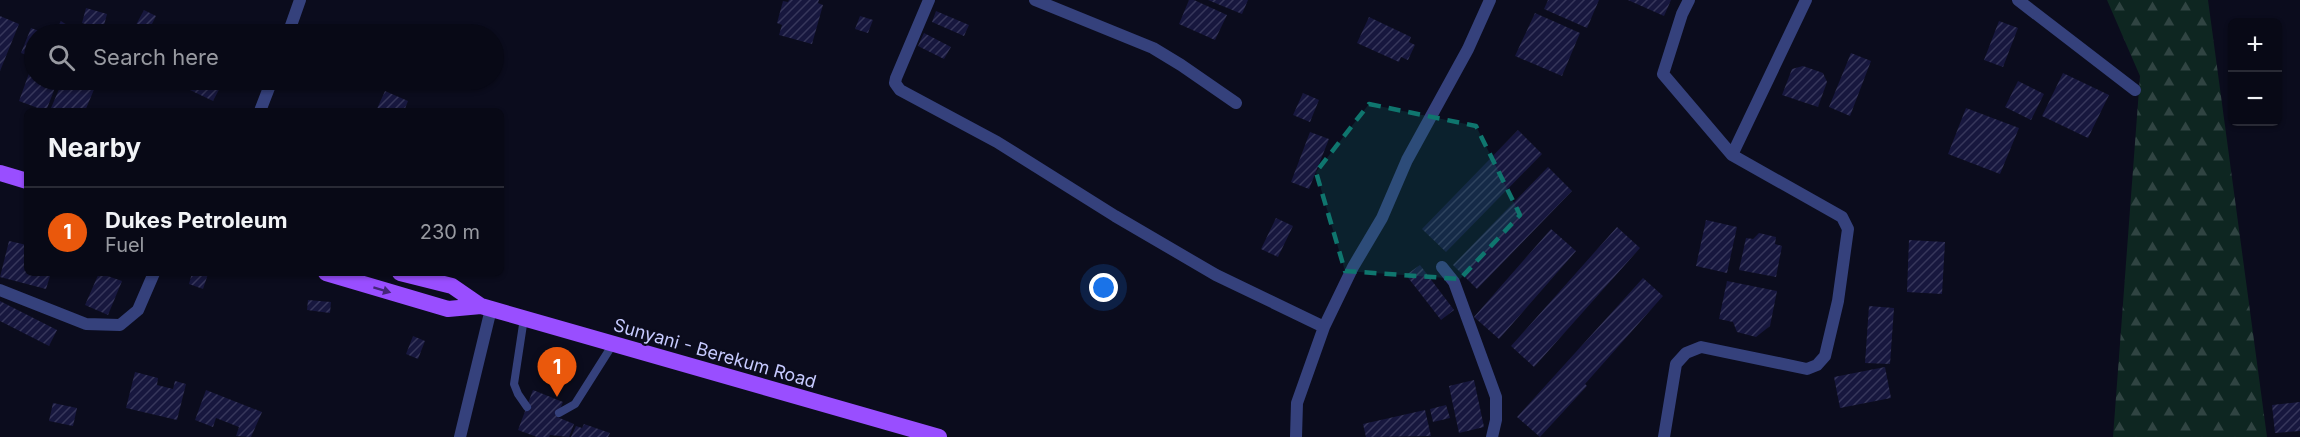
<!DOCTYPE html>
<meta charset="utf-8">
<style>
body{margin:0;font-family:Inter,sans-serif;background:#11121f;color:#f1f3f6}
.controls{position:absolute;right:18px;top:18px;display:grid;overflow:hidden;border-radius:9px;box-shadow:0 2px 4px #0004}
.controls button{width:54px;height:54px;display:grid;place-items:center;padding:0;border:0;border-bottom:2px solid #292a35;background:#080916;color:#f1f3f6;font:30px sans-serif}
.you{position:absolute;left:1104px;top:288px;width:21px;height:21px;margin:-15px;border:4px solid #fff;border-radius:50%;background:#1a73e8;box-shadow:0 0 0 9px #1a73e833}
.badge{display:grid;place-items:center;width:39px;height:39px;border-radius:50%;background:#ea580c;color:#fff;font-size:20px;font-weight:700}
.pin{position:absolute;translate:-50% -50px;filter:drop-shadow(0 2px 3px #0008)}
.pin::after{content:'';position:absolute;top:32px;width:21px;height:18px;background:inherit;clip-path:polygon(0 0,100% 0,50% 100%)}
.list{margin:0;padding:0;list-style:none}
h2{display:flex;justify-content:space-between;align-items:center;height:78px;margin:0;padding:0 24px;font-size:26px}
h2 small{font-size:20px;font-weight:400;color:#989aa1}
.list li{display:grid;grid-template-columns:39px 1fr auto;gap:18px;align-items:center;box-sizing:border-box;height:90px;padding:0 24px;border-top:2px solid #292a35}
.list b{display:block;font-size:22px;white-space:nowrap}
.list p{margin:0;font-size:20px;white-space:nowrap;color:#989aa1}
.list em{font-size:20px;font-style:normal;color:#989aa1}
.icon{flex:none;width:33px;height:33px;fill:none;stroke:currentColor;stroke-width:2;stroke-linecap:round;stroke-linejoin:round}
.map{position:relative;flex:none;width:2300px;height:437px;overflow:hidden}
.search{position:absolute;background:#080916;box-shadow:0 2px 4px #0004;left:24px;top:24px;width:480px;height:66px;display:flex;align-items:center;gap:15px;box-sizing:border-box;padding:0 21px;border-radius:33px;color:#989aa1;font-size:22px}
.panel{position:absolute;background:#080916;box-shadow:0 2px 4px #0004;left:24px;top:108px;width:480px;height:168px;border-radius:9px}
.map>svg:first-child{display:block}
</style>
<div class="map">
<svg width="2300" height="437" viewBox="0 0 2300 437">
<defs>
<pattern id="forest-firs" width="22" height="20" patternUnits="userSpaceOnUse" patternTransform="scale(1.5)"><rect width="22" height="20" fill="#0e2621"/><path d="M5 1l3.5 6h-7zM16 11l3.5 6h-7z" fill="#304442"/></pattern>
<pattern id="building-hatch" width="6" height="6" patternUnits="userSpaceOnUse" patternTransform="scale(1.5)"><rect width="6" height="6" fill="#17173e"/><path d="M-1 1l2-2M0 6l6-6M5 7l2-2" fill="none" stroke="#37375b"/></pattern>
</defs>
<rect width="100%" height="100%" fill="#0b0c1d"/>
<!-- forest -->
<path fill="url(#forest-firs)" d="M2107 0H2208L2267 437H2113L2140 76Z"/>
<!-- building -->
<path fill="url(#building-hatch)" d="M789 0H819L818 3 823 5 812 44 779 35 782 25 777 23 783 1 788 2Z
M1189 0H1194L1227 15 1215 40 1179 24Z
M1208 0H1248L1242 14Z
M1548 0H1599L1587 28 1544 9Z
M1628 0H1671L1664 16Z
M86 8 107 14 103 29 82 23Z
M144 10 156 16 147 34H131Z
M936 11 969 25 964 36 932 22Z
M1535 13 1580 33 1562 76 1515 56Z
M0 16 19 24 0 71Z
M860 16 873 20 868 33 855 29Z
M1369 17 1411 37 1409 42 1415 45 1408 60 1401 57 1399 62 1357 43Z
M61 21 79 33 77 34H67L57 28Z
M1999 21 2018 28 2003 67 1984 60Z
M31 28 47 34H34V58L21 53Z
M924 33 951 47 944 59 918 46Z
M1851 53 1871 61 1850 116 1829 107Z
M32 65 34 66V80H58L46 111 19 101Z
M1803 66 1823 73 1827 82 1818 107 1782 95 1792 69Z
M2063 73 2109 95 2088 138 2042 116Z
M63 80H98L85 111H58L51 108Z
M169 80H224L213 101Z
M2018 81 2044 94 2031 120 2005 107Z
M385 91 408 101 404 111H376Z
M1303 93 1319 100 1310 122 1293 115Z
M1966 108 2019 128 2000 174 1948 154Z
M1518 130 1542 154 1446 252 1422 229Z
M1310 132 1329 139 1309 189 1291 182Z
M1548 167 1572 191 1477 289 1453 265Z
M1276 218 1293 226 1278 257 1261 249Z
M1706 220 1737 227 1727 273 1696 266Z
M1617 227 1640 248 1534 367 1511 346Z
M1551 229 1576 251 1499 339 1474 317Z
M1759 233 1776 237 1775 244 1782 246 1776 277 1739 270 1746 238 1753 239Z
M1909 240 1945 242 1942 294 1907 292Z
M9 241 27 245V273H51L46 289 0 277Z
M1420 265 1454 310 1441 320 1406 275Z
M99 273 122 281 108 315 85 305Z
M192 273 208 274 203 289 189 284Z
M1643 278 1663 296 1585 384 1587 386 1540 437 1517 417Z
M1727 281 1777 291 1770 326 1756 337 1737 332 1733 322 1719 319Z
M308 300 331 302 330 313 307 310Z
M0 301 57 330 49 346 0 321Z
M1869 306 1894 308 1890 364 1865 363Z
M413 336 425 341 418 359 406 354Z
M1885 367 1891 398 1840 408 1834 377Z
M135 372 158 378 157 385 173 389 175 381 186 384 177 420 126 408Z
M1474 380 1484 427 1459 433 1449 386Z
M206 390 262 412 251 437 236 436 239 427 216 418 213 427 195 420Z
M533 390 563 402 557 417 574 424 569 437 550 435 549 437H537L518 430Z
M2300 402V431L2275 433 2272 405Z
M53 403 77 408 73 426 49 421Z
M1446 405 1450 418 1433 422 1430 409Z
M1425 410 1431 436 1366 437 1363 424Z
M584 424 610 433 608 437H571L576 426 582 428Z"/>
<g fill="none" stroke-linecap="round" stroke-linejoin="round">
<!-- service -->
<path stroke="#35417c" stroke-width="8" d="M524 318 514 384 518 394 527 407
M559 413 575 404 613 344"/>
<!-- minor -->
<path stroke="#35417c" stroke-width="12" d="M929 0 896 78 895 83 900 90 997 142 1115 216 1216 275 1324 327 1297 403 1296 437
M1035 0 1153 48 1181 65 1236 103
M1689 0 1682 14 1663 74 1732 155
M2018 0 2135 90
M288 34 300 0
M260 111 272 80
M1442 267 1454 282 1496 397V420L1492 437
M0 290 86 324 120 325 138 310 154 273
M1324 327 1353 267 1382 218 1407 160 1468 49 1490 0
M460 437 491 309
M1664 437 1676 364 1686 353 1701 347 1807 369 1817 365 1825 356 1838 301 1848 229 1842 217 1732 155 1806 0"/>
<!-- primary -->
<path stroke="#994eff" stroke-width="16" d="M0 173 27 181
M326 273 448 309 481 306
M400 273 452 286 481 306 939 437"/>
</g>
<!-- one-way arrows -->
<defs><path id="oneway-solid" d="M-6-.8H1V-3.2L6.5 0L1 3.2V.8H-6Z" transform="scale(1.5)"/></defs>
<use fill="#442677" href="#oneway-solid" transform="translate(382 290) rotate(17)"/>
<!-- marked area -->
<path fill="#0f766e" fill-opacity="0.2" stroke="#0f766e" stroke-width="4.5" stroke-dasharray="12 8" stroke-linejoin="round" d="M1369 104 1476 126 1520 215 1460 279 1345 271 1316 172Z"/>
<g text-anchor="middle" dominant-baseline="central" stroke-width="4.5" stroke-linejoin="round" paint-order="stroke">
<!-- street labels -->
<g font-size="18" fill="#c7cbff" stroke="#0b0c1d">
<text transform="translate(715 353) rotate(16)">Sunyani - Berekum Road</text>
</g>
</g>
</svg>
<div class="controls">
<button>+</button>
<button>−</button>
</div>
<div class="you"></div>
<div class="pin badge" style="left:557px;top:397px">1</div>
<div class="search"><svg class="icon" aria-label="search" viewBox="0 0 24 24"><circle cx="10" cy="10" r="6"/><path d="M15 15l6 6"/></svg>Search here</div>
<section class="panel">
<h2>Nearby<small></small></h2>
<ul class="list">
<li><span class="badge">1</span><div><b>Dukes Petroleum</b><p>Fuel</p></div><em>230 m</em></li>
</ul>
</section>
</div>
